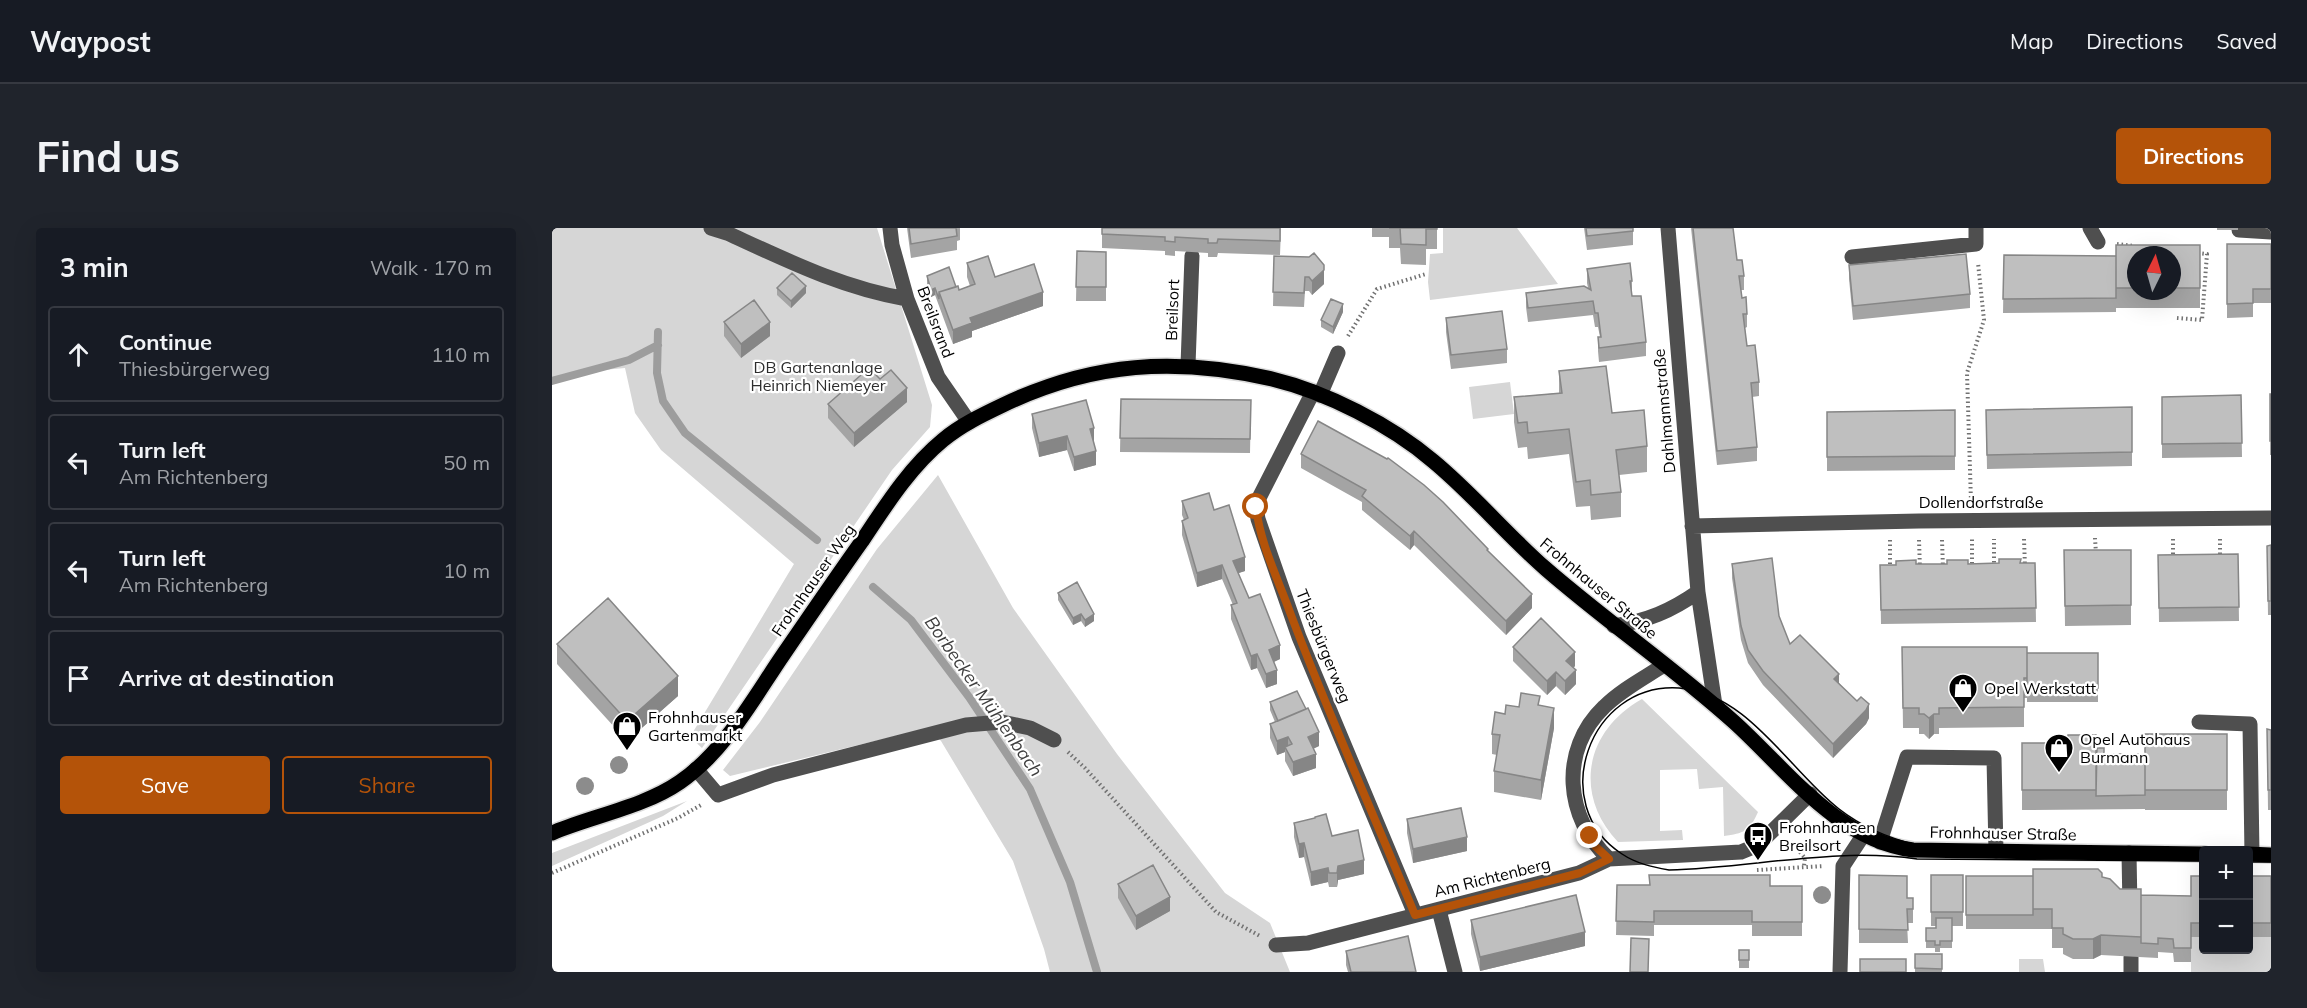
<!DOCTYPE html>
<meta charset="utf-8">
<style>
body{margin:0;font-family:Mulish,sans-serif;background:#20242c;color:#f1f3f6}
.controls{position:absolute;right:18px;bottom:18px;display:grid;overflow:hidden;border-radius:6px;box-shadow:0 6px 24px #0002}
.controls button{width:54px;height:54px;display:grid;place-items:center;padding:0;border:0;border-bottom:2px solid #363941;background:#171b24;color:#f1f3f6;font:30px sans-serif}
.compass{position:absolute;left:1575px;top:18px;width:54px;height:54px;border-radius:50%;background:#171b24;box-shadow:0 6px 24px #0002;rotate:5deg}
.stop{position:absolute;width:18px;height:18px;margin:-14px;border:4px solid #b45309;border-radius:50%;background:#fff}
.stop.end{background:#b45309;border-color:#fff;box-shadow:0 2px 6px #0008}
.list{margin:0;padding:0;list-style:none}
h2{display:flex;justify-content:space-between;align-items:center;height:78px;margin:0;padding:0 24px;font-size:26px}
h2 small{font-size:20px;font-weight:400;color:#9ea1a6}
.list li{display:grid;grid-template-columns:39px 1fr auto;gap:18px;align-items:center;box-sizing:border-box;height:96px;margin:0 12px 12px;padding:0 12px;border:2px solid #363941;border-radius:6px}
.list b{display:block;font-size:22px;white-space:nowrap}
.list p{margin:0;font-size:20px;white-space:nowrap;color:#9ea1a6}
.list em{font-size:20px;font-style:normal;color:#9ea1a6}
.actions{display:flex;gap:12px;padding:18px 24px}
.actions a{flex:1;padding:14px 0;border:2px solid #b45309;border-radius:6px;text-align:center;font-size:21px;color:#b45309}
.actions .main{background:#b45309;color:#fff}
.icon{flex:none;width:33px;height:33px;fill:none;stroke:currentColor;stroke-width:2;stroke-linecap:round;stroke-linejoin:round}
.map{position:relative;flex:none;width:1719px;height:744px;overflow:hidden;border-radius:6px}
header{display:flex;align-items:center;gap:36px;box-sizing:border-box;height:84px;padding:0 30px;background:#171b24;border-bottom:2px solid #363941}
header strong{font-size:28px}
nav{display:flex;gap:33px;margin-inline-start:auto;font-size:21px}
.intro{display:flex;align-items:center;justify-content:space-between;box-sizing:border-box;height:144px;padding:0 36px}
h1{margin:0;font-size:42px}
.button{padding:15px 27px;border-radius:6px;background:#b45309;color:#fff;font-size:21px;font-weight:700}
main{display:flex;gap:36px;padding:0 36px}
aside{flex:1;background:#171b24;border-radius:6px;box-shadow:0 6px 24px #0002}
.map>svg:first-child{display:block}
</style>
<header>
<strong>Waypost</strong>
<nav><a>Map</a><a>Directions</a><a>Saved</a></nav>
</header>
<div class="intro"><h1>Find us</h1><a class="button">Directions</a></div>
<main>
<aside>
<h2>3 min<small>Walk · 170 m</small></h2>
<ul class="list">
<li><svg class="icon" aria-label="ahead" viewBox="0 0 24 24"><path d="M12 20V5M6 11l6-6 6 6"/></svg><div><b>Continue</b><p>Thiesbürgerweg</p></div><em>110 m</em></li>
<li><svg class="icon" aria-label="left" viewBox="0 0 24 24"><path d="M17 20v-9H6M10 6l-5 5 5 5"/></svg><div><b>Turn left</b><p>Am Richtenberg</p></div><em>50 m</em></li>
<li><svg class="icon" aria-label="left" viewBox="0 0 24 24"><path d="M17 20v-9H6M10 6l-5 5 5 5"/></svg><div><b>Turn left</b><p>Am Richtenberg</p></div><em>10 m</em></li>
<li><svg class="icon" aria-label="arrive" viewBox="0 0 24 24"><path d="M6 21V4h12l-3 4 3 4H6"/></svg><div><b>Arrive at destination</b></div></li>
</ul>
<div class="actions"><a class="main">Save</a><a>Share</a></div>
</aside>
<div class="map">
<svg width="1719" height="744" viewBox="0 0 1719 744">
<rect width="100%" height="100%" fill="#fff"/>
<!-- green -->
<path fill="#d6d6d6" d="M0 0H325L380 177 378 199 340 242 150 520 138 509 242 336 109 222 83 185 73 140 29 144 0 152Z
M891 0H965L1006 56 878 72 876 54 878 26 891 25Z
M958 154 962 186 921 191 917 159Z
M386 247 461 380 565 526 673 665 718 695 738 744H498L492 721 461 633 389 513 377 500 178 548 171 542 208 494 325 321Z
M1090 471 1206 584C1197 604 1192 605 1172 608L1171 559 1147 561 1145 541 1108 542V603L1130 602 1131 612 1066 614C1021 566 1033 503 1090 471Z
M135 573 111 588 0 638V625Z
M1639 709H1651L1652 722H1696L1697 709H1719V744H1639Z
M1467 731H1491L1493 744H1467Z"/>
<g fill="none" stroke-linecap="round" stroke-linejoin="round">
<!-- stream -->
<path stroke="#9d9d9d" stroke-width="8" d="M106 104 105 145 111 173 133 205 265 312
M0 153 77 132 106 117
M321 359 359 392 417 469 478 561 518 654 545 744"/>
<!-- major casing -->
<g stroke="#dbdbdb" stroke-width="18">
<path id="major" d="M0 605C40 588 92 579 128 554 173 523 201 471 231 427 257 389 283 351 310 313 334 277 358 239 391 212 409 197 430 187 451 177 541 134 624 129 720 151 774 164 839 197 881 233 921 266 955 307 994 341 1055 394 1122 440 1182 494 1235 542 1285 612 1361 622L1652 626
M1696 626 1719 627"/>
</g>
<!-- path -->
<path stroke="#717171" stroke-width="4" stroke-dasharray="1.5 3" stroke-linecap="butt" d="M1565 16 1582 18
M1625 90 1650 92 1655 26 1646 25
M796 108 825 61 874 46
M1419 274 1415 145 1432 92 1426 35
M1543 310 1544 326
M1472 311 1473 339
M1621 311V330
M1668 311V330
M1338 312V341
M1367 312 1368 341
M1390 312 1391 340
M1442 339V311
M1420 340V311
M516 524 533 540 664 684 708 708
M1239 614 1253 630 1252 638
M1205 642 1272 638
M0 645 126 590 149 577"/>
<!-- minor -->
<path stroke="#4f4f4f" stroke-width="15" d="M159 0 175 5C234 32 290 60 355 71
M338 0 340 17 355 71 386 149 417 194
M1116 0 1146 364 1163 477
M1538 0 1546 14
M1687 0V2L1719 4
M1300 29 1424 16V0
M636 137 640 28
M761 164 707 270 704 279 706 291 747 409 863 686
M768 167 786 125
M1140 298 1367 293 1719 290
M1062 398C1095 393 1119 383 1146 364
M1647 494 1698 496 1700 626
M144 541 166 567 221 547 414 497 450 494 478 500 502 512
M1328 614 1355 529 1442 530 1444 623
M1577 625 1578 681
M1057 631C1013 590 1007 522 1052 479 1069 462 1092 450 1112 437
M887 682 903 744
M724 717 756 715 1027 645 1057 631 1189 624 1206 617 1258 566
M1579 729V744
M1288 744 1291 638 1312 606"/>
<!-- major -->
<use href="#major" stroke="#000" stroke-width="15"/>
<!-- tram -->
<path stroke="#000" stroke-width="1.5" d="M1652 633 1365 631C1282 619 1200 640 1117 642 1101 639 1085 636 1070 626 994 577 1037 454 1127 460 1196 465 1237 542 1287 581 1310 599 1336 610 1365 617L1719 621
M1696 634H1719"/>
</g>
<!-- trees -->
<g fill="#8c8c8c">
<circle cx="67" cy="537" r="9"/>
<circle cx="33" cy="558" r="9"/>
<circle cx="1270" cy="667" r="9"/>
</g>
<!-- wall -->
<path fill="#a4a4a4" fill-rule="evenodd" d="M355 0H408V12L405 13V22L359 30Z
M550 0H729L728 27 666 25 665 29H656V25L623 23V28L613 27V23L550 20Z
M820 0H885V21H874V37L849 36 848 20H837V9H820Z
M1032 0H1081V17L1035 22Z
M1139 0H1181L1185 32 1192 48V62H1189L1190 70 1195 86V99L1193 100 1195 118 1207 154V168L1200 169 1205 219V233L1165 237Z
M1665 0H1686V2H1665Z
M1675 16H1719V75H1701V89L1675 90Z
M1648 17V80H1564V75V84L1451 85 1452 27 1564 28ZM1584 27H1620V63H1584Z
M525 23 554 24V73H524Z
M722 28 772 56 760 67 757 63H753L752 79 721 78Z
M415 35 443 49 491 78 420 103V109L401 116 383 67 379 69 375 56V48L404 59 407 62 418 58 415 49Z
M1297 37 1418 66V80L1301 92 1297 51Z
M1035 41 1080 53V68L1094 114V128L1047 134 1046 123V109H1048L1046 99H1043L1041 87 976 94 974 79V65L1036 60 1035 55Z
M225 60 254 65 239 80 225 67Z
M791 84 781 106 769 99V92Z
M894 90 955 121V135L899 141 894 104Z
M172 94 218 108 189 130 172 108Z
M1007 143 1060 185 1095 218V244L1067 247 1069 264V289L1039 292 1038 278 1024 279 1017 226 976 231 975 219 966 220 962 194V169L1007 165Z
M328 151 355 174 302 219 276 190V176Z
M1718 166H1719V227H1718Z
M1689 167 1690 229 1610 230V169Z
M569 171 699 172 698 225 568 224Z
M1580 179V238L1435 241 1434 182Z
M1403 182V242L1275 243V184Z
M480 186 542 214 544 237 522 243 515 222 487 229 480 200Z
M749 226 936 324 980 380 954 407 862 317 858 322 810 282V274L749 240Z
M630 273 662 282 693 343 686 345 697 370 728 431 722 434 725 456 714 460 705 440 699 442 679 391V377H681L670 351 645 359 630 307V293L632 292 630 287Z
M1719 317V387H1716L1715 318Z
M1512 322H1579V397L1513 398Z
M1686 326 1687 393 1607 394 1606 327Z
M1483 335 1484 394 1329 396 1328 337Z
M1180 336 1227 388 1238 416 1287 455 1317 490 1314 496 1281 530 1211 457 1196 435 1189 412 1180 350Z
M506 365 542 393 533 399 529 393 521 397 506 372Z
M5 416 126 468 75 513 5 436Z
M961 419 1023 438 1021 440 1024 456 1013 467 1004 458 995 467 961 433Z
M1350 419 1475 425H1546V474H1475V470H1472V499L1387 500V506H1382L1377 511 1372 506H1367V500H1351Z
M718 474 767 518 761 521 764 540 741 548 733 533V524L725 527 718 510V496L723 494 718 482Z
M988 477 1002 500 989 572 942 564V543L945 527 940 526V506L953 486 967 479Z
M1715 501 1719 502V582H1716Z
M1675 506V582H1593V581L1470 582V515H1515L1544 507V566L1552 526H1593Z
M855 591 915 623 861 635 855 605Z
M742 595 780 608 812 646 786 652 785 659H777L776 654 759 658 752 629 747 630 742 609Z
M1307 647 1355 670 1361 681V695H1355L1356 715H1307Z
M1379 647H1411V698H1400V720H1388V724H1383V720H1374V700H1384V698H1379Z
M1414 648 1550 649 1568 661 1589 667 1639 668 1652 648V709H1639V734H1622L1621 725 1606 724V730L1549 727 1541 731H1521L1511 726V720H1500V701H1481V662V701H1414Z
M1696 648H1719V709H1696Z
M566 656 618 683 584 702 566 670Z
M1065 657 1250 658V708H1200V697H1102V708L1064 707Z
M919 692 1033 718 928 743 919 706Z
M1187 722H1197V740H1187Z
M794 723 864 744H796L794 737Z
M1363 726H1390V744H1363Z"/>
<!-- shaded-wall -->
<path fill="#868686" d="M772 42V56L760 67V53Z
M254 58V65L239 80V73Z
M383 60V67L379 69V62Z
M491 64V78L420 103V109L401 116V102L418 90Z
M791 76V84L781 106V99Z
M218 94V108L189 130V116Z
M355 160V174L302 219V205Z
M542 200V214L538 215V201Z
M515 208V222L487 229V215Z
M544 223V237L522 243V229Z
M862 303V317L858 322V308Z
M693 329V343L681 347V333Z
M670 337V351L645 359V345Z
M980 366V380L954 407V393Z
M529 386V393L521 397V390Z
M542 386V393L533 399V392Z
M728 417V431L717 436V422Z
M1023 424V438L1014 447V433Z
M705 426V440L699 442V428Z
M725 442V456L714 460V446Z
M1024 442V456L1013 467V453Z
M1004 444V458L995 467V453Z
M1287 446V460L1282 451Z
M126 448V468L75 513V493Z
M1317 476V490L1314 496 1281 530V516Z
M1002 480V500L989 572V552Z
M1382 486V506L1377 511V490Z
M767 504V518L756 523V509Z
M736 509V523L733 519V524L725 527V513Z
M764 526V540L741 548V534Z
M915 609V623L861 635V621Z
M752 615V629L747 630V616Z
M812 632V646L786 652 785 659V645L786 638Z
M776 640V654L759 658V644Z
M618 669V683L584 702V688Z
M1033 704V718L928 743V729Z
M1549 707V727L1541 731V711Z"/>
<!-- building -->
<path fill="#bfbfbf" stroke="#868686" stroke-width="1.5" d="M357 0H404L405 8 359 16Z
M550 0H728V13L666 11 665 15H656V11L623 9V14L613 13V9L550 6Z
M837 0H885V1H874V17L849 16 848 0Z
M1034 0H1081V3L1035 8Z
M1141 0H1181L1185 32H1190L1192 48H1187L1190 70 1194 69 1195 86H1191L1195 118 1203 117 1207 154 1199 155 1205 219 1165 223Z
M1675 16H1719V61H1701V75L1675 76Z
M1564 17H1648V60H1620V27H1584V60H1564Z
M525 23 554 24V59H524Z
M762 25 772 37V42L760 53 757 49H753L752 65 721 64 722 28 757 29Z
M1414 26 1418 66 1301 78 1297 37Z
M1452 27 1564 28V70L1451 71Z
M436 28 443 49 482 36 491 64 418 90 420 95 401 102 387 64 406 58 407 62 423 56 415 35Z
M1078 35 1080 53H1078L1080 68H1089L1094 114 1047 120 1046 109H1049L1046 85H1043L1041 73 976 80 974 65 1032 58 1039 62 1035 41Z
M397 39 404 59 387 64V71L383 60 379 62 375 48Z
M240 45 254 58 239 73 225 60Z
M779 71 791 76 781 99 769 92Z
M202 72 218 94 189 116 172 94Z
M950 83 955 121 899 127 894 90Z
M1054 138 1060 185 1092 182 1095 218 1064 222 1069 264 1039 267 1038 252 1024 254 1017 201 976 205 975 194 966 195 962 169 1010 165 1007 143Z
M317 140 328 151 339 142 355 160 302 205 276 176Z
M1718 166H1719V213H1718Z
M1689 167 1690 215 1610 216V169Z
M569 171 699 172 698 211 568 210Z
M534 172 542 200 538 201 544 223 522 229 515 208 487 215 480 186Z
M1580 179V224L1435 227 1434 182Z
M1403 182V228L1275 229V184Z
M766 193 835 231 836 230 872 257 891 274 936 321 935 322 980 366 954 393 862 303 858 308 810 268 814 262 749 226Z
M657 265 662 282 677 277 693 329 681 333 697 370 708 366 728 417 717 422 725 442 714 446 705 426 699 428 679 377 685 375 670 337 645 345 630 293 636 290 630 273Z
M1719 317V373H1716L1715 318Z
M1512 322H1579V377L1513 378Z
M1686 326 1687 379 1607 380 1606 327Z
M1220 330 1227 388 1238 416 1248 407 1287 446 1282 451 1305 473 1309 469 1317 476 1314 482 1281 516 1211 443 1196 422 1189 398 1180 336Z
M1447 331H1469L1468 335H1483L1484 380 1329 382 1328 337H1344V333L1364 332V336H1395V332H1416V336L1447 335Z
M525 354 542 386 533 392 529 386 521 390 506 365Z
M56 370 126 448 75 493 5 416Z
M989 390 1023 424 1014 433 1024 442 1013 453 1004 444 995 453 961 419Z
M1350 419H1475V450H1472V479L1387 480V486H1382L1377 490 1372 486H1367V480H1351Z
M1475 425H1546V460H1475Z
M745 463 754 481 726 493 718 474Z
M969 465 988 468 986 477 1002 480 989 552 942 543 948 507 940 506 943 484 953 486 954 477 967 479Z
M756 480 767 504 756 509 764 526 741 534 733 519 740 516 736 509 725 513 718 496Z
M1715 501 1719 502V562H1716Z
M1593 506H1675V562H1593Z
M1516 507H1544V562H1470V515H1515Z
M1545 520H1552V526H1593V567L1544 568Z
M909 580 915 609 861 621 855 591Z
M774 586 780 608 806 602 812 632 786 638 785 645H777L776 640 759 644 752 615 747 616 742 595 763 590V589Z
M601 637 618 669 584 688 566 656Z
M1481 641H1546L1550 645V649L1558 651 1568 661H1589V709L1549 707 1541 711H1521L1511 706V700H1500V681H1481Z
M1097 647H1218V658H1250V694H1200V683H1102V694L1064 693 1065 657H1098Z
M1307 647 1355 648V670H1361V681H1355L1356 702 1307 701Z
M1379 647H1411V684H1379Z
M1414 648H1481V687H1414Z
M1639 648H1652V695H1639V720H1622L1621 711 1606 710V716L1589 715V667L1639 668Z
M1696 648H1719V695H1696Z
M1024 667 1033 704 928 729 919 692Z
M1384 690H1400V713H1388V717H1383V713H1374V700H1384Z
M856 708 864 744H799L794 723Z
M1079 710 1097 711 1096 744H1078Z
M1187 722H1197V732H1187Z
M1363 726H1390V741L1363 740Z
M1308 731H1354V744H1308Z"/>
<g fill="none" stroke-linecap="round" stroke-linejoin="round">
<!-- route -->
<path stroke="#b45309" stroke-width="8" d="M704 279C708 316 727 353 739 387 777 488 822 587 863 687L1028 645 1057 631 1043 618 1038 608"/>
</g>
<!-- icons -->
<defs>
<g id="shop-pin" transform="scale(1.5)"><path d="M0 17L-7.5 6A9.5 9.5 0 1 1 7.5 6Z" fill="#000" stroke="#fff"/><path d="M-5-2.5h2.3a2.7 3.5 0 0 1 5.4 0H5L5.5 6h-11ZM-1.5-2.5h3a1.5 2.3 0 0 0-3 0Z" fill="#fff"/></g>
<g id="bus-pin" transform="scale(1.5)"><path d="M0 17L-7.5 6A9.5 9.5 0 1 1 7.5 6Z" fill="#000" stroke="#fff"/><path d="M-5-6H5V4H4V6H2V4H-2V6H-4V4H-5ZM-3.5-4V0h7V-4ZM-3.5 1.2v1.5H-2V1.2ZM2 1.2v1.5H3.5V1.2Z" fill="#fff"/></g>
</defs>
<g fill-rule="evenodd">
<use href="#shop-pin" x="1411" y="460"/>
<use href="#shop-pin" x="75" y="498"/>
<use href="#shop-pin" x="1507" y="520"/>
<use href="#bus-pin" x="1206" y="608"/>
</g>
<g text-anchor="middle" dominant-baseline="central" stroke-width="4.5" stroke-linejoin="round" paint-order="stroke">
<!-- street labels -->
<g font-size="16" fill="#000" stroke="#fff">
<text transform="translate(620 82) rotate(-88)">Breilsort</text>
<text transform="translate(384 94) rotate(69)">Breilsrand</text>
<text transform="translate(1112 183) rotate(-95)">Dahlmannstraße</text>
<text x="1429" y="274">Dollendorfstraße</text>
<text transform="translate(261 352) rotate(-55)">Frohnhauser Weg</text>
<text transform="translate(1047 360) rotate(40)">Frohnhauser Straße</text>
<text transform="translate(772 418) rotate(68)">Thiesbürgerweg</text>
<text transform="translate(1451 605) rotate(1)">Frohnhauser Straße</text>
<text transform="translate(940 649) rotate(-14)">Am Richtenberg</text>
</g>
<!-- park labels -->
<g font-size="16" fill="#2d2d2d" stroke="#fff">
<text x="266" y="139">DB Gartenanlage<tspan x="266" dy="18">Heinrich Niemeyer</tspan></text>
</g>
<!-- poi labels -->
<g font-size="16" fill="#000" stroke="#fff" text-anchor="start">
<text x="1432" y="460">Opel Werkstatt</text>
<text x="96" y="489">Frohnhauser<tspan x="96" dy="18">Gartenmarkt</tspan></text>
<text x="1528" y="511">Opel Autohaus<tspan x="1528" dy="18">Burmann</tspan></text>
<text x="1227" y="599">Frohnhausen<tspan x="1227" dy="18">Breilsort</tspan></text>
</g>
<!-- water labels -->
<g font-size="18" font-style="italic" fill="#3e3e3e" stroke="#fff">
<text transform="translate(432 468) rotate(55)">Borbecker Mühlenbach</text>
</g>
</g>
</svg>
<div class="controls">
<button>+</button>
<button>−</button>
</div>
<svg class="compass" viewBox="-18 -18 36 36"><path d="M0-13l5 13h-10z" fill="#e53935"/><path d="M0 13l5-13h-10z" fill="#9ea1a6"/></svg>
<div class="stop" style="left:704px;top:279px"></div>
<div class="stop end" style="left:1038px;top:608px"></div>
</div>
</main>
